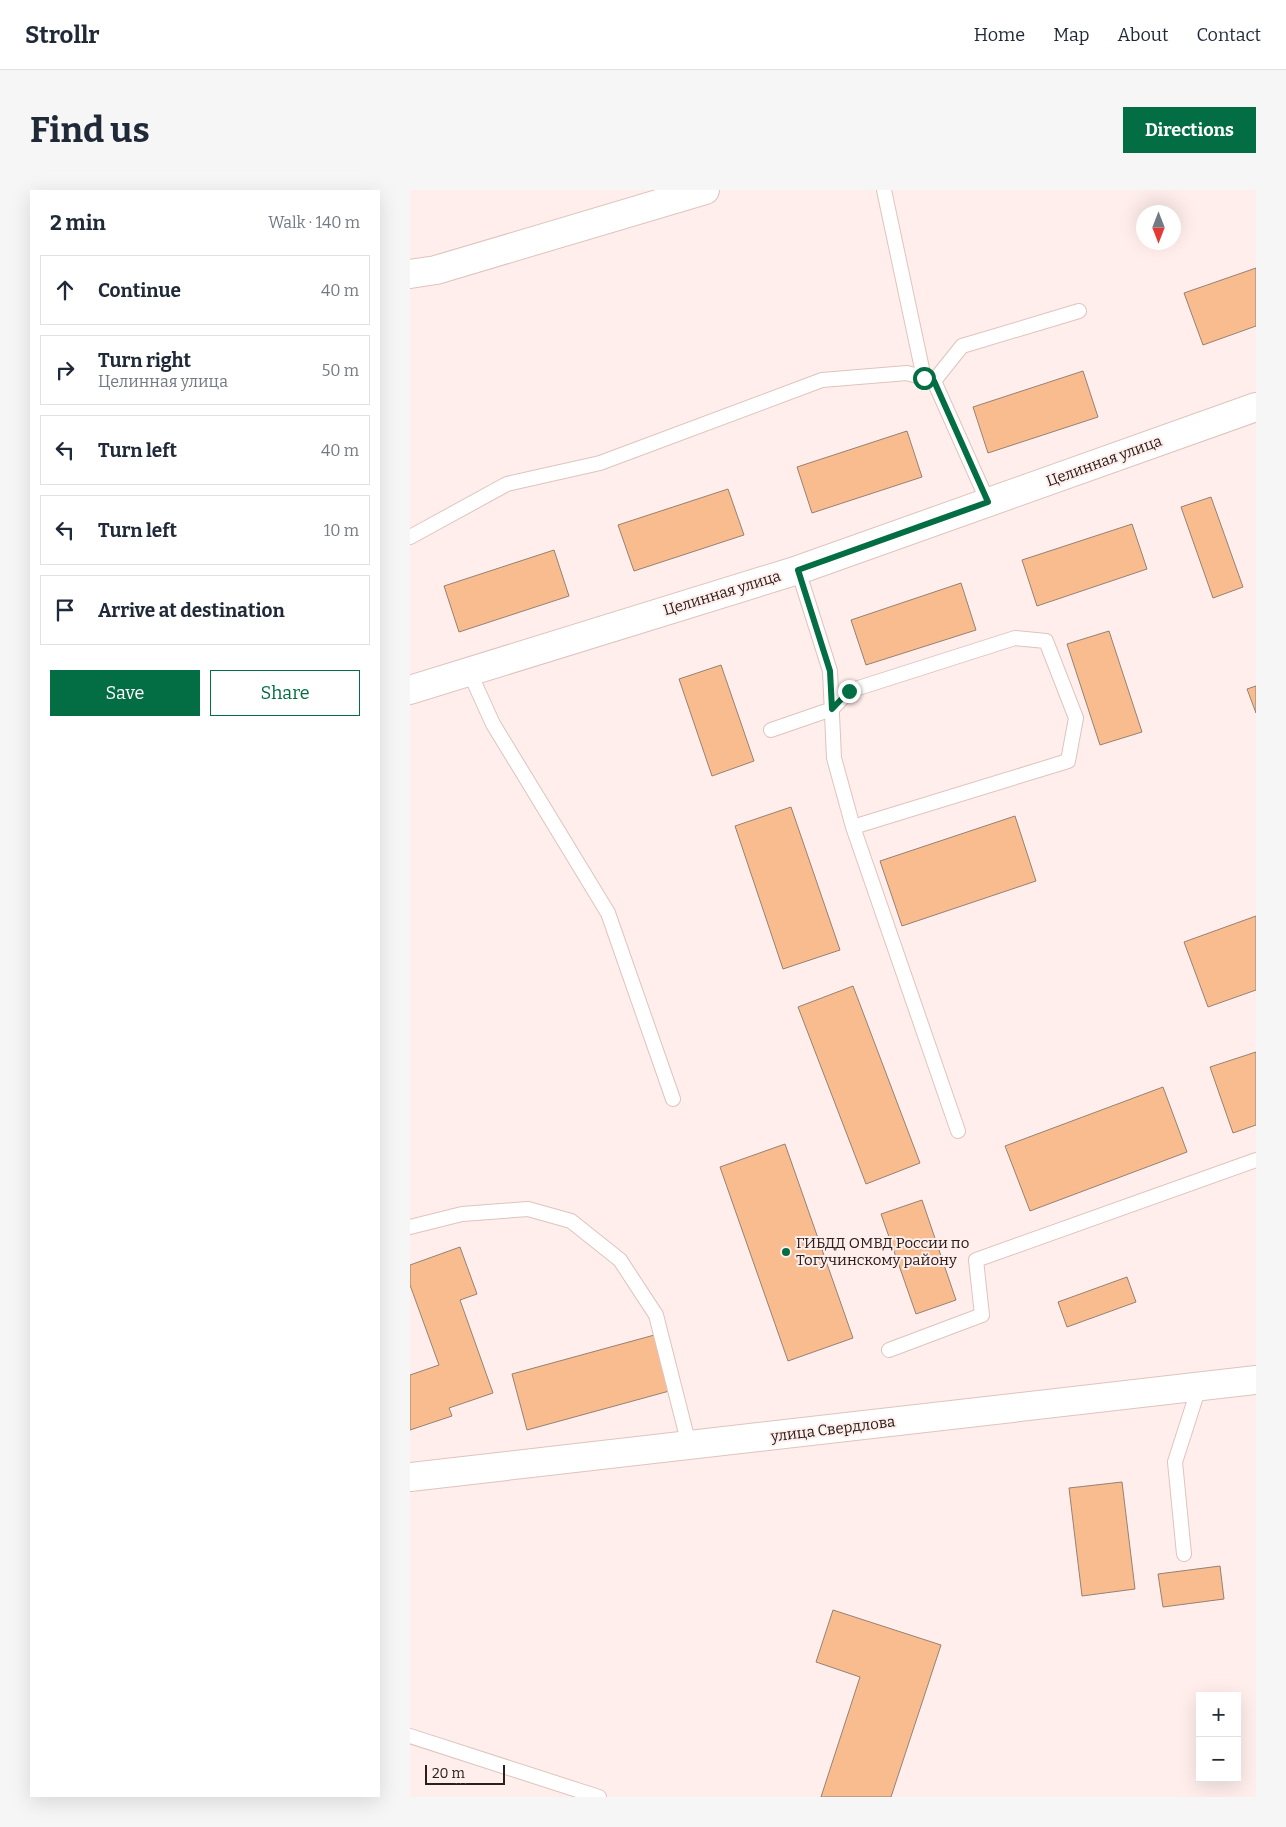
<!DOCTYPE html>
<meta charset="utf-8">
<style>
body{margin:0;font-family:Bitter,serif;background:#f6f6f7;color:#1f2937}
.controls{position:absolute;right:15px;bottom:15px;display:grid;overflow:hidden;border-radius:0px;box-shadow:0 5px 20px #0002}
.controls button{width:45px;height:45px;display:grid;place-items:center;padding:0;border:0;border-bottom:1px solid #e0e1e3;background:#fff;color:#1f2937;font:25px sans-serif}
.compass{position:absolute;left:726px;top:15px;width:45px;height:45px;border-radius:50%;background:#fff;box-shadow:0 5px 20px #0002;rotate:180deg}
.scale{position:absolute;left:15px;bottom:12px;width:80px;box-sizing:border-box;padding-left:5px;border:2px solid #2a201e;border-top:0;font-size:14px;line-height:18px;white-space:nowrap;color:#2a201e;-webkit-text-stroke:4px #ffeeeb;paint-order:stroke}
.stop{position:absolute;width:15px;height:15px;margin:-11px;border:4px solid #036d43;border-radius:50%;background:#fff}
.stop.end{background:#036d43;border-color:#fff;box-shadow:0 1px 5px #0008}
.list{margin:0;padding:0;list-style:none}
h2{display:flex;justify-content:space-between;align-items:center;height:65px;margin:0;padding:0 20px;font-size:21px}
h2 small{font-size:16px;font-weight:400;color:#747a83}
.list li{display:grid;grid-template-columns:32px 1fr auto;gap:15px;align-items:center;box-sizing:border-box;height:70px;margin:0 10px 10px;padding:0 10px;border:1px solid #e0e1e3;border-radius:0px}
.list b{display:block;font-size:19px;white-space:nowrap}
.list p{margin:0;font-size:16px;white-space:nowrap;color:#747a83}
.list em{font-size:16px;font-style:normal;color:#747a83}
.actions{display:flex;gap:10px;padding:15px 20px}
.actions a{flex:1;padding:11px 0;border:1px solid #036d43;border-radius:0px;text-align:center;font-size:18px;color:#036d43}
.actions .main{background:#036d43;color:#fff}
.icon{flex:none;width:28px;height:28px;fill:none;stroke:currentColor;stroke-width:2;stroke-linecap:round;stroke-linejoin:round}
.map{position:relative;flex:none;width:846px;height:1607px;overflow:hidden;border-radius:0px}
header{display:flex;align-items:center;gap:30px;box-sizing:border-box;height:70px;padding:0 25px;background:#fff;border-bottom:1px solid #e0e1e3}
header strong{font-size:24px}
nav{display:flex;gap:28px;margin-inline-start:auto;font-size:18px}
.intro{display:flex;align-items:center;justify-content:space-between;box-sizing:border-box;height:120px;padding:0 30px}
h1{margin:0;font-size:35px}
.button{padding:12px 22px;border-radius:0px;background:#036d43;color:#fff;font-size:18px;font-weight:700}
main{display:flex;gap:30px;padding:0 30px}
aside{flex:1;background:#fff;border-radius:0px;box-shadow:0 5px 20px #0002}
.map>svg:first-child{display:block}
</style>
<header>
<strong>Strollr</strong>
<nav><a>Home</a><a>Map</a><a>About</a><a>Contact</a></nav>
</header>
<div class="intro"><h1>Find us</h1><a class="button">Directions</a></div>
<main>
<aside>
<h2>2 min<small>Walk · 140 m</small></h2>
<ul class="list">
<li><svg class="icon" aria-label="ahead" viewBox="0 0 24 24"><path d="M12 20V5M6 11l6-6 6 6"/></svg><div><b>Continue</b></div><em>40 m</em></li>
<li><svg class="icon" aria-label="right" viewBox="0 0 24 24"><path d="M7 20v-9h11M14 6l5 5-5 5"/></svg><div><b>Turn right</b><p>Целинная улица</p></div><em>50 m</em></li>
<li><svg class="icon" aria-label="left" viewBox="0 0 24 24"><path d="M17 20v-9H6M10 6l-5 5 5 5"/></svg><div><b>Turn left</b></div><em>40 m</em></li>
<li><svg class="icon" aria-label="left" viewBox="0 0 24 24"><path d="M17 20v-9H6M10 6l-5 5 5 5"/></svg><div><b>Turn left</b></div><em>10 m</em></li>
<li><svg class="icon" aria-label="arrive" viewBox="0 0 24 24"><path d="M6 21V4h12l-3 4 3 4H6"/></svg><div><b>Arrive at destination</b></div></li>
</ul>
<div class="actions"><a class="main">Save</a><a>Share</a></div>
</aside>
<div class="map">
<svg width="846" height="1607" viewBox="0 0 846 1607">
<rect width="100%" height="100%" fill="#ffeeeb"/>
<!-- building -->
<path fill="#f8bc8f" stroke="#958173" d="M846 78V136L793 155 774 103Z
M673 181 688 227 578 263 563 217Z
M497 241 512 287 402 323 387 277Z
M318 299 334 345 224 381 208 335Z
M801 307 833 397 803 408 771 317Z
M722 334 737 379 627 416 612 370Z
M144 360 159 406 49 442 34 396Z
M551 393 566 440 456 475 441 430Z
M699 441 732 542 690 555 657 454Z
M311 475 344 571 302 586 269 489Z
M846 496V523L837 499Z
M381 617 430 760 373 779 325 636Z
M605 626 626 691 492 736 470 671Z
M846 726V800L798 817 774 752Z
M443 796 510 973 456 994 388 817Z
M846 862V935L823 943 800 877Z
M753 897 777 962 620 1021 595 956Z
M375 954 443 1148 378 1171 310 977Z
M512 1010 546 1110 506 1124 471 1024Z
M50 1057 67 1104 50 1110 83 1203 39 1218 42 1226 0 1240V1185L29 1175 0 1095V1075Z
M717 1087 726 1112 657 1137 648 1112Z
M248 1144 263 1200 117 1240 102 1184Z
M712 1292 725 1399 672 1406 659 1298Z
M810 1376 814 1409 753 1417 748 1384Z
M423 1420 531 1455 481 1607H411L450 1487 406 1472Z"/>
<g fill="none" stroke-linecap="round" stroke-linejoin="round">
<!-- lane casing -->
<g stroke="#dec4be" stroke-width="16">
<path id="lane" d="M474 0 514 188
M524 191 552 156 669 121
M0 347 97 294 190 273 412 190 497 183 524 191 578 312
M388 380 420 481 424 568 443 637 548 941
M59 481 83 534 198 723 263 909
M361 540 422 519 439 501 605 448 636 451 666 528 658 571 443 637
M0 1037 52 1024 118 1019 161 1031 210 1070 246 1125 279 1255
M479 1160 572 1125 566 1070 846 970
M774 1364 765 1272 789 1197
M0 1546 189 1607"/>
</g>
<!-- street casing -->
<g stroke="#dec4be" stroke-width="30">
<path id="street" d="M0 84 26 80 295 0
M0 500 388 380 846 217
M0 1287 846 1190"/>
</g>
<!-- lane -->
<use href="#lane" stroke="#fff" stroke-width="14"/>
<!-- street -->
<use href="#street" stroke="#fff" stroke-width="28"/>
</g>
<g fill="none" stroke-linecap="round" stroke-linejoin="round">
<!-- route -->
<path stroke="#036d43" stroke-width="6" d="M439 501 422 519 420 481 388 380 578 312 524 191 514 188"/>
</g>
<!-- markers -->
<circle fill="#036d43" stroke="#ffeeeb" stroke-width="2" cx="376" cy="1062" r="5"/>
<g text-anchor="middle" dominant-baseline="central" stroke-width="4" stroke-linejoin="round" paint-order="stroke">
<!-- street labels -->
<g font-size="15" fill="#2a201e" stroke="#ffeeeb">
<text transform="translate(694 271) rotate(-20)">Целинная улица</text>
<text transform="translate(312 403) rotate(-17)">Целинная улица</text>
<text transform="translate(423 1239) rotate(-7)">улица Свердлова</text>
</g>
<!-- poi labels -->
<g font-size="15" fill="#2a201e" stroke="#ffeeeb" text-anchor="start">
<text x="386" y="1053">ГИБДД ОМВД России по<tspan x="386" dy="17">Тогучинскому району</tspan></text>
</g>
</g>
</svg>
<div class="controls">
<button>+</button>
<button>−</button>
</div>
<svg class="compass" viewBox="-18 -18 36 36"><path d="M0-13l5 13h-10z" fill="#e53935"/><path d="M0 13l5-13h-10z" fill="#747a83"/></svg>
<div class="scale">20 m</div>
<div class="stop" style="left:514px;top:188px"></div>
<div class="stop end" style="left:439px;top:501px"></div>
</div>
</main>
